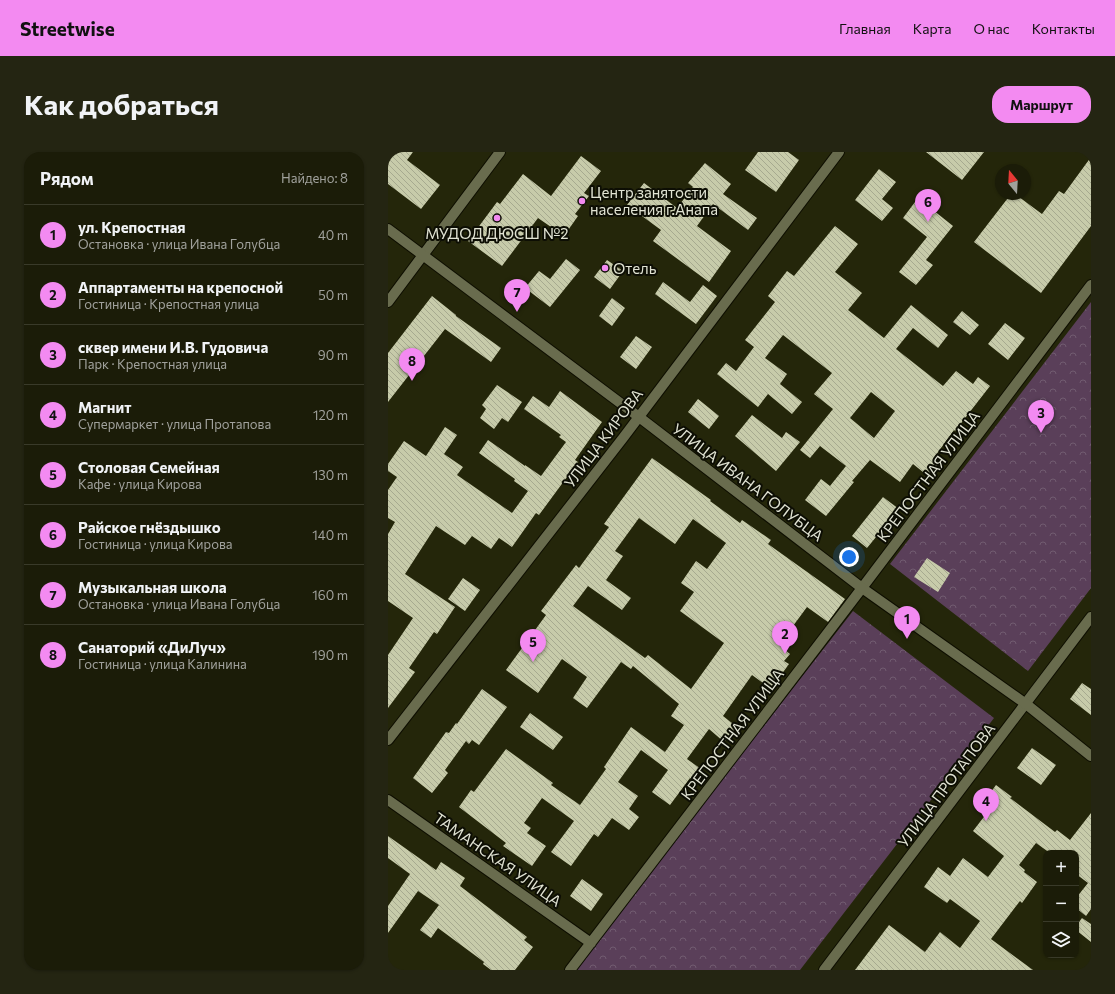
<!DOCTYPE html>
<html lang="ru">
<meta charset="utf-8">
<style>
body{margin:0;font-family:Commissioner,sans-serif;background:#242512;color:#f1f3f6}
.controls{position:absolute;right:12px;bottom:12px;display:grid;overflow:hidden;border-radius:8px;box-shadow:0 1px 3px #0004}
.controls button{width:36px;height:36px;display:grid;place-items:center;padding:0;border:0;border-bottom:1px solid #393a29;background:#1b1c08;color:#f1f3f6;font:20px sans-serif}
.compass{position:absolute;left:607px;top:12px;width:36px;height:36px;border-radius:50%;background:#1b1c08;box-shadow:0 1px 3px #0004;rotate:342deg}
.you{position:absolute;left:461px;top:405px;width:14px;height:14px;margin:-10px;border:3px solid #fff;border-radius:50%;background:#1a73e8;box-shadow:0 0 0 6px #1a73e833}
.badge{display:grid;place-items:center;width:26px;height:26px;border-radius:50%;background:#f38af1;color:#111;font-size:13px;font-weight:700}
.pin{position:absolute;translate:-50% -33px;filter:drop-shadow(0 1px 2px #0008)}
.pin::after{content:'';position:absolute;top:21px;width:14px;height:12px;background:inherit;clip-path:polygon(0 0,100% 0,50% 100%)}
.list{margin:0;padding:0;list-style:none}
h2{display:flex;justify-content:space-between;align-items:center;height:52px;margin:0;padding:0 16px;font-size:17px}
h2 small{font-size:13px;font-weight:400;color:#a0a19c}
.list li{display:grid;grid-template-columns:26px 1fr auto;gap:12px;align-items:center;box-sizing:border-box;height:60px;padding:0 16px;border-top:1px solid #393a29}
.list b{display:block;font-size:15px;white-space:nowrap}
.list p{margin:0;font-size:13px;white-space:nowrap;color:#a0a19c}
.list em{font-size:13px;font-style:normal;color:#a0a19c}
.icon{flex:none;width:22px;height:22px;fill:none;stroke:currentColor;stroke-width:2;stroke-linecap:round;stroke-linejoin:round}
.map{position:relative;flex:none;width:703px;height:818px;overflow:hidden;border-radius:16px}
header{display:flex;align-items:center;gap:24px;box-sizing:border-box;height:56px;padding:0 20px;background:#f38af1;color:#111}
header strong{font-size:19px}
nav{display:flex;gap:22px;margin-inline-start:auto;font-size:14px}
.intro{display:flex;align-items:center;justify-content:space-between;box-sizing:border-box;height:96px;padding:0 24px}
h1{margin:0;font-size:28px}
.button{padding:10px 18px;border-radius:16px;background:#f38af1;color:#111;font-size:14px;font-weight:700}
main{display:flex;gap:24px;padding:0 24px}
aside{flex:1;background:#1b1c08;border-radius:16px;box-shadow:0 1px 3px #0004}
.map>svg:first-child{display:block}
</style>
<header>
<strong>Streetwise</strong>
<nav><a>Главная</a><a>Карта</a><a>О нас</a><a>Контакты</a></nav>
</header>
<div class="intro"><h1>Как добраться</h1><a class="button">Маршрут</a></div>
<main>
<aside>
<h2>Рядом<small>Найдено: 8</small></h2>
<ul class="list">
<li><span class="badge">1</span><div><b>ул. Крепостная</b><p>Остановка · улица Ивана Голубца</p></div><em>40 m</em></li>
<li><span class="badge">2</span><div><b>Аппартаменты на крепосной</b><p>Гостиница · Крепостная улица</p></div><em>50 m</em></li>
<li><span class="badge">3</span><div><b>сквер имени И.В. Гудовича</b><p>Парк · Крепостная улица</p></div><em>90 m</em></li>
<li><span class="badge">4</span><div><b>Магнит</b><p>Супермаркет · улица Протапова</p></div><em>120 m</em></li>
<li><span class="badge">5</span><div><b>Столовая Семейная</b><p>Кафе · улица Кирова</p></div><em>130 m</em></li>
<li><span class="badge">6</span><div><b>Райское гнёздышко</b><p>Гостиница · улица Кирова</p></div><em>140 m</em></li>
<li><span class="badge">7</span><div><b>Музыкальная школа</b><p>Остановка · улица Ивана Голубца</p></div><em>160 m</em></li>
<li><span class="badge">8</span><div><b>Санаторий «ДиЛуч»</b><p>Гостиница · улица Калинина</p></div><em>190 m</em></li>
</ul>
</aside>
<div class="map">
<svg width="703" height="818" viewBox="0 0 703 818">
<defs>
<pattern id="forest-crowns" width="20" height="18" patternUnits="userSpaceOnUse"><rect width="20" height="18" fill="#5a3f59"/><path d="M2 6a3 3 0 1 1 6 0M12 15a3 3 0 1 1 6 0" fill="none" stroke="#715b70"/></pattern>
<pattern id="building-back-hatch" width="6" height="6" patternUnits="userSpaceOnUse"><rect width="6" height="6" fill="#c7cbaa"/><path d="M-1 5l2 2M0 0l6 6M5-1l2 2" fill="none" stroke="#a6a98f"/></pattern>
</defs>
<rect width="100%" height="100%" fill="#24260a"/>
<!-- forest -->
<path fill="url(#forest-crowns)" d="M703 150V436L640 519 502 412Z
M465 459 606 566 412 818H186Z"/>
<!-- building -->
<path fill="url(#building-back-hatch)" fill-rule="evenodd" d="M0 0H25L19 8 52 33 33 57 0 32Z
M370 0H400L411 8 388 40 357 18Z
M538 0H596L574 28Z
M193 4 213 19 196 41 201 44 187 62 190 64 176 84 150 66 114 114 80 89 109 50 112 52 135 22 163 44Z
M703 5V74L653 141 586 90 623 42H627L654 62 671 39 676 42Z
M317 11 343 32 335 42 369 66 360 78 325 52 309 74 343 99 321 130 265 89 273 78 239 53 256 31 289 56 305 35 300 31Z
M491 17 508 30 494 47 505 56 494 69 467 48Z
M530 46 565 74 538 108 545 113 528 133 511 120 539 85 515 66Z
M447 74 470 92 447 120 474 141 460 158 496 186 523 153 560 183 550 196 525 176 508 197 555 234 568 219 585 232 590 225 602 234 567 279 566 278 545 307 551 311 540 324 525 312 512 330 482 308 464 329 466 330 438 364 417 348 433 327 442 334 458 314 432 294 422 306 412 298 445 257 426 242 444 221 395 183 377 206 399 222 392 232 414 250 404 262 380 242 370 255 329 222 338 211 348 219 366 195 357 188 387 150 380 144 399 119 406 124ZM483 240 507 259 486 286 462 266Z
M178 107 192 118 162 155 137 136 151 119 162 127Z
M219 108 235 119 222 137 206 125Z
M275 130 302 150 315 133 329 144 308 172 267 142Z
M44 144 68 163V164L113 196 103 210 57 177 0 250V201Z
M224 146 237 156 224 174 211 164Z
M574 159 591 173 582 183 565 170Z
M617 171 637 186 620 208 600 192Z
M248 184 264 195 248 217 232 205Z
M109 233 134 250 120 270 114 266 106 277 92 266 98 257 94 253Z
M172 239 214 270 187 308 190 310 151 363 148 361 124 395 111 386 103 397 84 384 77 393 48 374 17 422 67 455 49 482 46 480 21 516 27 520 0 556V503L25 466 0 449V382L7 370 0 366V338L9 325 0 319V312L16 289 38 304 57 275 69 283 56 302 75 315 69 323 124 361 140 339 126 329 127 327 91 301 100 288 137 314V313L153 324 178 290 171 285 173 283 136 257 145 244 161 255Z
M310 247 331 264 321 277 300 260Z
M364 263 394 286 398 280 412 290 388 319 347 284Z
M264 306 323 348 322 349 352 371 354 368 383 388 380 392 457 447 440 470 419 455 391 493 402 502 396 509 401 512 383 537 364 523 335 564 349 575 336 590 321 577 299 607 313 617 306 628 302 626 282 653 264 640 280 618 253 598 230 630 250 644 241 657 251 665 241 678 224 666 210 685 206 682 183 714 163 700 186 669 154 646 136 671 143 676 139 681 158 694 144 714 115 694 118 691 71 655 83 638 86 640 118 597 165 631 163 633 192 653 218 617 216 615 243 575 277 600 296 573 283 564 291 552 245 514 243 517 233 510 199 556 185 546 199 525 174 507 150 541 118 518 158 463 153 459 188 413 191 416 221 375 216 372ZM251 366 287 392 305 367 338 391 319 417 308 409 293 431 306 440 292 459 336 491 303 537 260 503 257 506 185 454 200 434 234 458 243 446 218 428 235 404 227 399Z
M495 345 511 357 479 396 464 384Z
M539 406 562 421 550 440 526 425Z
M75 426 92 438 77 459 60 447Z
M694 531 703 537V563L682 547Z
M94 537 119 555 91 593 84 588 81 592 78 589 57 618 60 621 44 641 25 626 58 580 61 581 68 571 69 572Z
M142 561 175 585 165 598 132 575Z
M644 596 668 613 653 633 629 616Z
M608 633 624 645 622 646 667 680 669 678 682 688 703 661V757L698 764 688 756V746L700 731 688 722V701H662L648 691 631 713 637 718 636 720 649 730 634 751 632 749 603 787 645 818H467L501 773 537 800 552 780 572 796 592 769 562 747 559 751 536 735 550 715 562 724 575 706 600 725 616 704 585 679 602 657 595 651Z
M0 684 48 718 53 710 77 726 72 734 139 785 136 788 145 795 127 818H103L95 812 96 810 50 776 43 786 32 778 51 753 30 739 0 781V754L22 722 0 706Z
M194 727 215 742 203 759 182 744Z
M694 766 703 772V790L688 778V774Z"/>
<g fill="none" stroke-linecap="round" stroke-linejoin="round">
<!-- street casing -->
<g stroke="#0e0e00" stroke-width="12">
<path id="street" d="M0 150 112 0
M0 588 235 286 451 0
M0 648 203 791
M182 818 474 436 703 133
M436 818 703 465"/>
</g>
<!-- secondary casing -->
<g stroke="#0e0e00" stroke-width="12">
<path id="secondary" d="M0 77 251 265 474 436 638 552 703 604"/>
</g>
<!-- street -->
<use href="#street" stroke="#696c4e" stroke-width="10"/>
<!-- secondary -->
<use href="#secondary" stroke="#696c4e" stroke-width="10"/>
</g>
<!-- markers -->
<g fill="#f38af1" stroke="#0d0e04" stroke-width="1.5">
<circle cx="194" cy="49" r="4"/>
<circle cx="109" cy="66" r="4"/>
<circle cx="217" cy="116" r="4"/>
</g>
<g text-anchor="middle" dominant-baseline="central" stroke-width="4" stroke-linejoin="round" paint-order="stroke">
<!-- poi labels -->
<g font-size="15" fill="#e1e3d3" stroke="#0d0e04" text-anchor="start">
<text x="202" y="40">Центр занятости<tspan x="202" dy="17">населения г.Анапа</tspan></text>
<text x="109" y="81" text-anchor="middle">МУДОД ДЮСШ №2</text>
<text x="225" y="116">Отель</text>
</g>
<!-- street labels -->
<g font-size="15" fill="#e1e3d3" stroke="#0d0e04">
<text transform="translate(215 286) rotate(-53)">УЛИЦА КИРОВА</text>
<text transform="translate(540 324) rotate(-53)">КРЕПОСТНАЯ УЛИЦА</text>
<text transform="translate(360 330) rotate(37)">УЛИЦА ИВАНА ГОЛУБЦА</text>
<text transform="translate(344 582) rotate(-53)">КРЕПОСТНАЯ УЛИЦА</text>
<text transform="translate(558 633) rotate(-53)">УЛИЦА ПРОТАПОВА</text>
<text transform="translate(110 707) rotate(35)">ТАМАНСКАЯ УЛИЦА</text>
</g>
</g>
</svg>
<div class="controls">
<button>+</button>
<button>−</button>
<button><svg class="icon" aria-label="layers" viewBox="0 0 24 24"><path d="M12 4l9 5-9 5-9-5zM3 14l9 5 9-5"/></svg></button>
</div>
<svg class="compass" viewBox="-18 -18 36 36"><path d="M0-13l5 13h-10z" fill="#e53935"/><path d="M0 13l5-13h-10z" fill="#a0a19c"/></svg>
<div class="you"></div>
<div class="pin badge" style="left:519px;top:487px">1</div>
<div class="pin badge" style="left:397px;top:502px">2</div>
<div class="pin badge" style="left:653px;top:281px">3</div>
<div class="pin badge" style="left:598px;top:669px">4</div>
<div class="pin badge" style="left:145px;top:510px">5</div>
<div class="pin badge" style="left:540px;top:70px">6</div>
<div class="pin badge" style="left:129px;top:160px">7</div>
<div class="pin badge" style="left:24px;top:229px">8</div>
</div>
</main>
